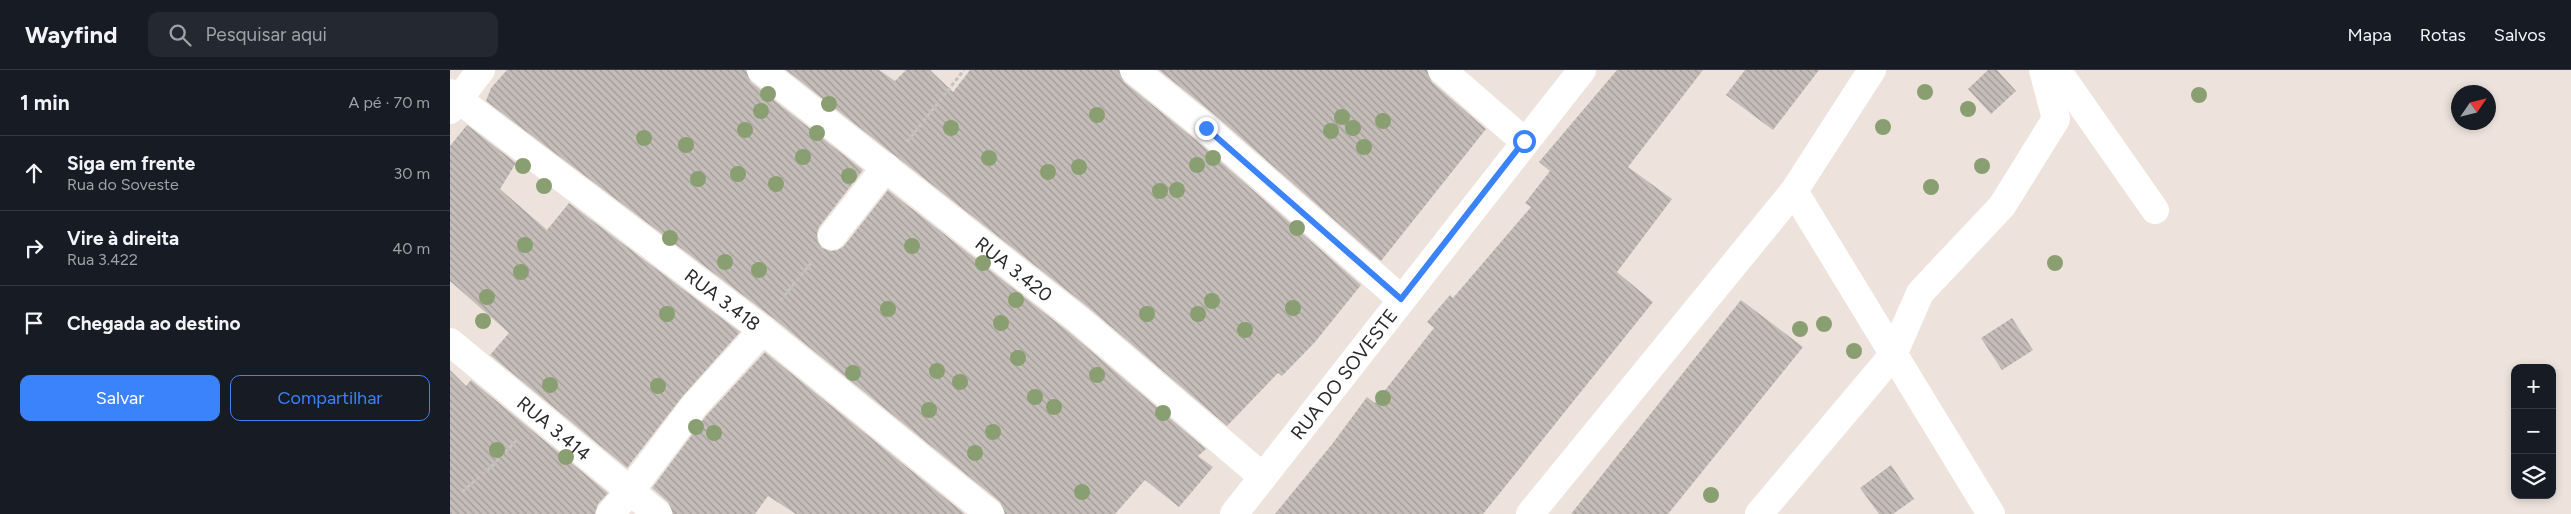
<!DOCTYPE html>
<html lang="pt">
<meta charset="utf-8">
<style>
body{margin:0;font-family:Figtree,sans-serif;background:#242831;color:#f1f3f6}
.controls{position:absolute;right:15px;bottom:15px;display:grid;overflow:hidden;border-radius:10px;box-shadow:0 2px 8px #0003}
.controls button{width:45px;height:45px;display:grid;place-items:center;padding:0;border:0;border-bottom:1px solid #363941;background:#171b24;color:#f1f3f6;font:25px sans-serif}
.compass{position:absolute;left:2001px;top:15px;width:45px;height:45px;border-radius:50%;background:#171b24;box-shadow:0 2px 8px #0003;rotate:55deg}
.stop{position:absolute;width:15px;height:15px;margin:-11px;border:4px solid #3b83fb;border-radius:50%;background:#fff}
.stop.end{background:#3b83fb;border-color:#fff;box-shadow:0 1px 5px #0008}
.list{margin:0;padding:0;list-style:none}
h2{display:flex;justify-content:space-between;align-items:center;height:65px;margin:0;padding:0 20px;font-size:21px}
h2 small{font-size:16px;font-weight:400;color:#9ea1a6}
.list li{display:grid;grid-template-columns:32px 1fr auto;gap:15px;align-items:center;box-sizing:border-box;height:75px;padding:0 20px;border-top:1px solid #363941}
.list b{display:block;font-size:19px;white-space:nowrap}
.list p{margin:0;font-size:16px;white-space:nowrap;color:#9ea1a6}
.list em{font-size:16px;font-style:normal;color:#9ea1a6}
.actions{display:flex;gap:10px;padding:15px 20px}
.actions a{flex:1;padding:11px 0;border:1px solid #3b83fb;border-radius:10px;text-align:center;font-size:18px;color:#3b83fb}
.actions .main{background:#3b83fb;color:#fff}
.icon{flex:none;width:28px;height:28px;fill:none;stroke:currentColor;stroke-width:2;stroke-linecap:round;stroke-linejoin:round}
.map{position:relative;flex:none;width:2121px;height:444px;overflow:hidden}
header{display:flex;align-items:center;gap:30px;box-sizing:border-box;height:70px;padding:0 25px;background:#171b24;border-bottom:1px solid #363941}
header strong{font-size:24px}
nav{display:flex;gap:28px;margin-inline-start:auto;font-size:18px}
.search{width:350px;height:45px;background:#242831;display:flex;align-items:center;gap:12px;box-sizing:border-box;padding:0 18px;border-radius:10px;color:#9ea1a6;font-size:19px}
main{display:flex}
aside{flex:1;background:#171b24}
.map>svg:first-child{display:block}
</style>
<header>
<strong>Wayfind</strong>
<div class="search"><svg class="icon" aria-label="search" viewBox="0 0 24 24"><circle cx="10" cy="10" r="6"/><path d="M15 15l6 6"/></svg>Pesquisar aqui</div>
<nav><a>Mapa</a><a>Rotas</a><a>Salvos</a></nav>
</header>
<main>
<aside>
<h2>1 min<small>A pé · 70 m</small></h2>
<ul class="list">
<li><svg class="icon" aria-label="ahead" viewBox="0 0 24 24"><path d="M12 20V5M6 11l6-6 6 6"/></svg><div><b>Siga em frente</b><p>Rua do Soveste</p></div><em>30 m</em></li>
<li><svg class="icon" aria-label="right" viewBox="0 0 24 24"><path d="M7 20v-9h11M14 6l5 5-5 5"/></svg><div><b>Vire à direita</b><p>Rua 3.422</p></div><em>40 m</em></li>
<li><svg class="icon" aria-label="arrive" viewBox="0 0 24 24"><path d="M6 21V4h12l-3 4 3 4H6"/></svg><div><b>Chegada ao destino</b></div></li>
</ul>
<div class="actions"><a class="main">Salvar</a><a>Compartilhar</a></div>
</aside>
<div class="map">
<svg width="2121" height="444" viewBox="0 0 2121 444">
<defs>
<pattern id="building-back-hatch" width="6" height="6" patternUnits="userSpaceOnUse" patternTransform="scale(1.25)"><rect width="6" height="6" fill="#c5bdb9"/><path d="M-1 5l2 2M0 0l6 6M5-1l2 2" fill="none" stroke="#a09a97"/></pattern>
</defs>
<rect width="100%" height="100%" fill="#ede3dc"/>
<!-- building -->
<path fill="url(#building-back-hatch)" d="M57 0H296L301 12 413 100 369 157 367 164 368 172 372 178 380 181 388 180 394 176 438 120 619 262 756 379 748 386 763 397 729 437 695 410 665 444H555L550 432 323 248 36 31 41 18Z
M336 0H429L445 11 456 0H480L503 22 520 0H669L674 12 746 70 911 215 865 272 832 306 828 303 777 356 639 238Z
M709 0H977L982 12 1036 59 931 191 766 46Z
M1167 0H1253L1178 97 1222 129 1167 202 1203 232 1033 444H825L883 373 917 327 925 333 984 258 977 252 1000 225 1003 228 1081 137 1075 133 1100 101 1089 92Z
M1295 0H1369L1323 60 1276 25Z
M1538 0H1547L1566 21 1541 44 1518 19Z
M17 55 66 93 50 119 97 160 119 133 290 262 232 327 177 398 40 285 59 263 0 211V76Z
M1291 230 1353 277 1218 444H1121Z
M1562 248 1583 280 1552 300 1531 268Z
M315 282 515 444H346L318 426 305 444H223L218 432 202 418 256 346Z
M0 300 16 316 21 310 158 423 148 434 145 444H0Z
M1441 395 1464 429 1443 444H1429L1410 418Z"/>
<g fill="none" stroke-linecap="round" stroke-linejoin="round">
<!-- path -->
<path stroke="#c3c3c3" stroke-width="3" stroke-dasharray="4 2.5" stroke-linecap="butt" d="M457 72 514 0
M330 231 361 193
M12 422 43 395 66 371"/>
<!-- minor -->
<g stroke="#fff" stroke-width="28">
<path id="s1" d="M311 0 629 250 813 407"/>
<path d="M684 0 756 58 951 229"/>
<path d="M992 0 1074 71"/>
<path d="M1607 0 1705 140"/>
<path id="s2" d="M0 23 309 257 540 444"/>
<path d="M0 40 31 0"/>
<path d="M1344 121 1541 444"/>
<path d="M382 166 436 97"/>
<path id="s3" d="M0 272 208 444"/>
<path d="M160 444 180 421 244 336 313 260"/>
<path id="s4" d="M784 444 1132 0"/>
<path d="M1080 444 1344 121 1422 0"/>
<path d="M1309 444 1443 285 1470 223 1552 136 1606 49 1593 0"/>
</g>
</g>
<!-- trees -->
<g fill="#8a9f71">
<circle cx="1475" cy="22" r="8"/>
<circle cx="318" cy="24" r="8"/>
<circle cx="1749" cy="25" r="8"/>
<circle cx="379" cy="34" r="8"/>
<circle cx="1518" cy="39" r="8"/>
<circle cx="311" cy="41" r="8"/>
<circle cx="647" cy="45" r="8"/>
<circle cx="892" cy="47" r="8"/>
<circle cx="933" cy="51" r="8"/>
<circle cx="1433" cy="57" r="8"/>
<circle cx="501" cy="58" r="8"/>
<circle cx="903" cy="58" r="8"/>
<circle cx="295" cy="60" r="8"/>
<circle cx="881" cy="61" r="8"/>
<circle cx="367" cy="63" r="8"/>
<circle cx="194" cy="68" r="8"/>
<circle cx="236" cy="75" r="8"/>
<circle cx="914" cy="77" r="8"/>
<circle cx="353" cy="87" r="8"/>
<circle cx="539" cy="88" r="8"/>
<circle cx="763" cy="88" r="8"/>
<circle cx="747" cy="95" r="8"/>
<circle cx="73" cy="96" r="8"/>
<circle cx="1532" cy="96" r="8"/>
<circle cx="629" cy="97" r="8"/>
<circle cx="598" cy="102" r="8"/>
<circle cx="288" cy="104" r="8"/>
<circle cx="399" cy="106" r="8"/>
<circle cx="248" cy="109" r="8"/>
<circle cx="326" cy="114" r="8"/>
<circle cx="94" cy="116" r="8"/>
<circle cx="1481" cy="117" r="8"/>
<circle cx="727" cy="120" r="8"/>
<circle cx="710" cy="121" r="8"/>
<circle cx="847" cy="158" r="8"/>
<circle cx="220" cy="168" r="8"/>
<circle cx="75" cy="175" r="8"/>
<circle cx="462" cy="176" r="8"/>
<circle cx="275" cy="192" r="8"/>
<circle cx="533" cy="193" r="8"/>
<circle cx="1605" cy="193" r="8"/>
<circle cx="309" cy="200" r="8"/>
<circle cx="71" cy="202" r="8"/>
<circle cx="37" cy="227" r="8"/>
<circle cx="566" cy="230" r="8"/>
<circle cx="762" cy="231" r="8"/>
<circle cx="843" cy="238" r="8"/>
<circle cx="438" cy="239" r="8"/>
<circle cx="217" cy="244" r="8"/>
<circle cx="697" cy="244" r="8"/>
<circle cx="748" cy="244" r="8"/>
<circle cx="33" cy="251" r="8"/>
<circle cx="551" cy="253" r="8"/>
<circle cx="1374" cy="254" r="8"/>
<circle cx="1350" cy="259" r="8"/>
<circle cx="795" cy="260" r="8"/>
<circle cx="1404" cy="281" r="8"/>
<circle cx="568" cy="288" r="8"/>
<circle cx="487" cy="301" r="8"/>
<circle cx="403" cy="303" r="8"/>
<circle cx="647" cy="305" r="8"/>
<circle cx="510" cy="312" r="8"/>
<circle cx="100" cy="315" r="8"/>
<circle cx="208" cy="316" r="8"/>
<circle cx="585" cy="327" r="8"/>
<circle cx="933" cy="328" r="8"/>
<circle cx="604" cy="337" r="8"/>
<circle cx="479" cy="340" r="8"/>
<circle cx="713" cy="343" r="8"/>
<circle cx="246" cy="357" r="8"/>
<circle cx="543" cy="362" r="8"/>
<circle cx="264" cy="363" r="8"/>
<circle cx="47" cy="380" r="8"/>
<circle cx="525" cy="383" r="8"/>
<circle cx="116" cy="387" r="8"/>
<circle cx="632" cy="422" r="8"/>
<circle cx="1261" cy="425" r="8"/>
</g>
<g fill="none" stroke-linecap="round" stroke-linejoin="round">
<!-- route -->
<path stroke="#3b83fb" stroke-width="6" d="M756 58 951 229 1074 71"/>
</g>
<g text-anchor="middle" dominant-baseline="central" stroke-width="4.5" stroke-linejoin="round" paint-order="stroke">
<!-- street labels -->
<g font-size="19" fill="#2a2a2a" stroke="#fff">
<text stroke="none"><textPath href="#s1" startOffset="322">RUA 3.420</textPath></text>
<text stroke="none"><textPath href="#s2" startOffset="342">RUA 3.418</textPath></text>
<text stroke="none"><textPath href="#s4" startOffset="178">RUA DO SOVESTE</textPath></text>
<text stroke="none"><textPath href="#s3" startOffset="135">RUA 3.414</textPath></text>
</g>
</g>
</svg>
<div class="controls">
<button>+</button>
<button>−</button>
<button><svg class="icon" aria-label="layers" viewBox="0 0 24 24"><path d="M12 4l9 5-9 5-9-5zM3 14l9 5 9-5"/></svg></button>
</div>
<svg class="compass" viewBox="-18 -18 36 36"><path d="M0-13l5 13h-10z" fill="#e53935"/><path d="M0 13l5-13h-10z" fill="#9ea1a6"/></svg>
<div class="stop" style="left:1074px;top:71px"></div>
<div class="stop end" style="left:756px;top:58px"></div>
</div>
</main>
